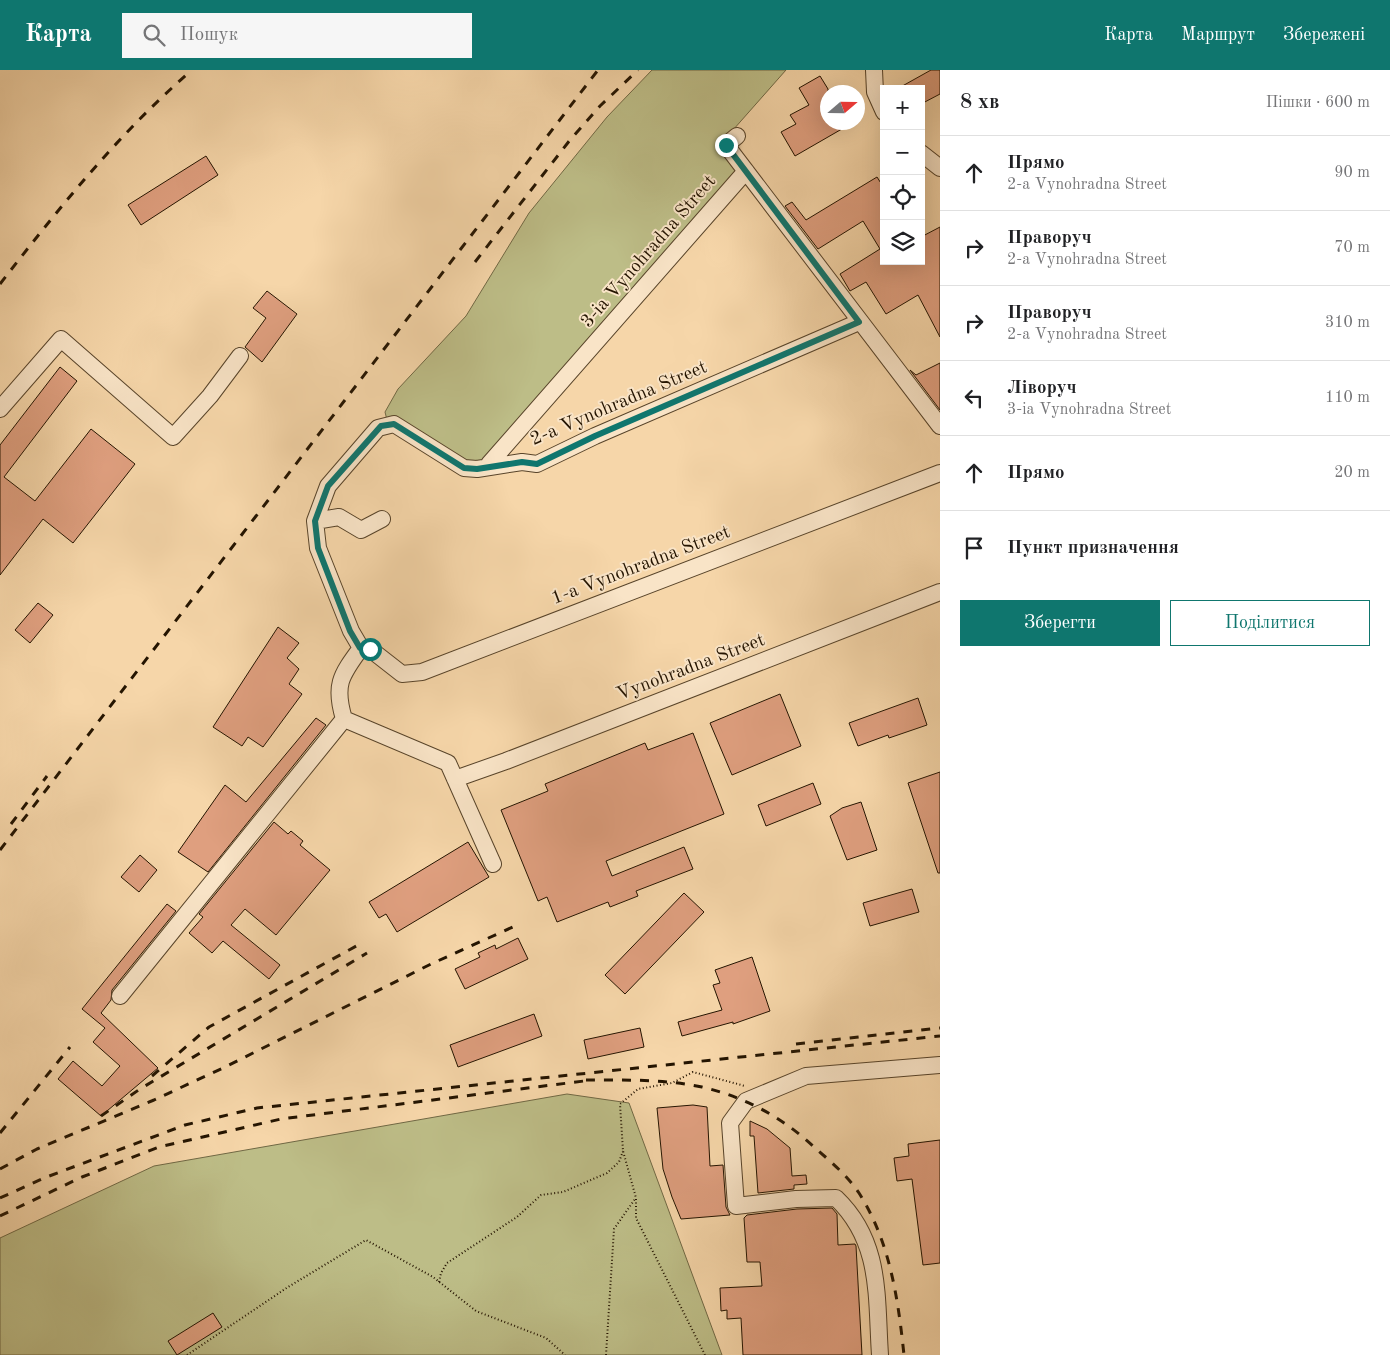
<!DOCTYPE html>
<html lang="uk">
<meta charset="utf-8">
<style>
body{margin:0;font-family:"Old Standard TT",serif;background:#f6f6f6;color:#202124}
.controls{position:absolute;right:15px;top:15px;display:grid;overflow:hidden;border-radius:0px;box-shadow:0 5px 20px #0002}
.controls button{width:45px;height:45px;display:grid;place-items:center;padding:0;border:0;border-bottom:1px solid #e0e0e0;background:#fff;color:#202124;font:25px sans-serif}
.compass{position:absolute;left:820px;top:15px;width:45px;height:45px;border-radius:50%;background:#fff;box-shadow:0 5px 20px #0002;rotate:70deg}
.stop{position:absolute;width:15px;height:15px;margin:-11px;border:4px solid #0f766e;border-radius:50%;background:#fff}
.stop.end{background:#0f766e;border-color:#fff;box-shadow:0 1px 5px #0008}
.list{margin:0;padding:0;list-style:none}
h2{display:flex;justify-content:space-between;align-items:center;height:65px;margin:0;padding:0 20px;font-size:21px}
h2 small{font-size:16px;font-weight:400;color:#757577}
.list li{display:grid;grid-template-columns:32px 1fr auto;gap:15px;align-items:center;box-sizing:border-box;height:75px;padding:0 20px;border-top:1px solid #e0e0e0}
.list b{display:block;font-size:19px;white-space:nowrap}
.list p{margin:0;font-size:16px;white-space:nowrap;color:#757577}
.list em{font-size:16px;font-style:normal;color:#757577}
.actions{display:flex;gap:10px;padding:15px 20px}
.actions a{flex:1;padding:11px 0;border:1px solid #0f766e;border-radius:0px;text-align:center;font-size:18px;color:#0f766e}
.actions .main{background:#0f766e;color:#fff}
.icon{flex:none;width:28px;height:28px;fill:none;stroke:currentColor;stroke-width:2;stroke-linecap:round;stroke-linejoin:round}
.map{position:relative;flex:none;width:940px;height:1285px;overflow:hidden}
header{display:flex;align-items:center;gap:30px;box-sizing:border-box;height:70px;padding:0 25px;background:#0f766e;color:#fff}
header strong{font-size:24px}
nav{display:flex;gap:28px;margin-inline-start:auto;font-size:18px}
.search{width:350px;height:45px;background:#f6f6f6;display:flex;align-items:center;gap:12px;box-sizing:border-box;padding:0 18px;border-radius:0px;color:#757577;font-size:19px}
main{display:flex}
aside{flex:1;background:#fff}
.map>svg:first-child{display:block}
</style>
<header>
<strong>Карта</strong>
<div class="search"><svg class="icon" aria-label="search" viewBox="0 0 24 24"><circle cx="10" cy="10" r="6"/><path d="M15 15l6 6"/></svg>Пошук</div>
<nav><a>Карта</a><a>Маршрут</a><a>Збережені</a></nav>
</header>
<main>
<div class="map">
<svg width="940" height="1285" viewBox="0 0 940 1285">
<rect width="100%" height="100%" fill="#f6d6a9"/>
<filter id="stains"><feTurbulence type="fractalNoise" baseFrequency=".004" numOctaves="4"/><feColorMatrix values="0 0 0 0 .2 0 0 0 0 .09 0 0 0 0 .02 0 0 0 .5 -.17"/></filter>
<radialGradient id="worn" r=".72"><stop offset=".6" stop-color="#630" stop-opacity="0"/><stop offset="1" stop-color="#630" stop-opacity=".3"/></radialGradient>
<!-- green -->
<path fill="#bdbd87" stroke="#706844" d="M652 0H786L733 60 726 75 746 101 489 394 462 399 387 350 385 342 398 319 466 246 529 143 607 47Z
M567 1024 629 1033 722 1285H0V1168L154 1096Z"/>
<!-- building -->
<path fill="#df9f7f" stroke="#241400" d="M931 0H940V24L921 34V19H897Z
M820 6 828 19V52H854L795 86 781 62 796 54 790 45 809 35 799 18Z
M206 86 218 105 141 155 128 135Z
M877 107 884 118V191H921V167L940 157V267L918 225 886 244 866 212 850 221 840 204 880 179 863 151 818 179 785 136 792 132 806 150Z
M267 221 297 244 262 292 245 277 266 248 253 238Z
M940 293V340L910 300 916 305Z
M60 297 77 311 4 407 35 431 91 359 135 394 73 473 43 449 0 505V375Z
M38 533 53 545 30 573 15 560Z
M278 557 299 573 287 588 299 599 289 614 302 624 263 677 248 667 242 676 213 657Z
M780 624 801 676 732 705 710 653Z
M918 628 927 655 889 668 888 665 858 676 849 653Z
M316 648 326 655 208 802 178 782 225 715 246 732Z
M693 663 724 744 606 791 612 806 684 777 693 799 636 821 638 826 610 837 608 832 557 852 547 827 538 831 501 740 548 721 545 714 645 673 648 680Z
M940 702V803H938L908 713Z
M813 713 821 734 766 756 758 735Z
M861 732 877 780 847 790 830 746 842 738Z
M274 752 288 764 291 761 303 771 300 775 330 800 276 865 245 839 231 855 280 895 269 909 223 871 212 883 189 863 203 847 199 844Z
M468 772 489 807 397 862 386 844 379 848 369 832Z
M140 785 157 800 139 822 121 807Z
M912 819 919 842 870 856 863 833Z
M684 823 704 842 625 924 605 905Z
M167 834 176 841 112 920 111 930 101 943 158 998 101 1046 58 1009 73 991 102 1016 120 996 93 972 105 958 82 939Z
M518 868 528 889 465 919 455 899 480 887 478 883 495 875 496 879Z
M752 887 770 941 733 954V952L682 966 678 952 722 940 713 915 720 913 715 900Z
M534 944 542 966 458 997 450 975Z
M640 958 644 977 588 989 584 970Z
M693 1035 707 1037 710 1096 723 1095 726 1137 730 1145 681 1149 672 1127 663 1099 657 1038Z
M750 1051 767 1059 790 1078 792 1106 806 1105 807 1114 794 1115V1119L758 1123 754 1066H750Z
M940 1070V1193L923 1195 912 1109 897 1111 894 1088 909 1086 908 1074Z
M832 1138 837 1144 838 1175 855 1174 856 1176 862 1285H743L741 1248 727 1249V1240L721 1241 720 1218 762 1216 760 1192H747L744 1148 747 1145 797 1139Z
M213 1243 222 1257 177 1285 168 1271Z"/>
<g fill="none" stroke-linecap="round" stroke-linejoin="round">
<!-- minor casing -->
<g stroke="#58442a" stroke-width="18">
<path id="minor" d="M874 0 875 22 884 42
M737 66 726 75 940 356
M921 83 940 98
M0 339 61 269 173 367 210 326 240 286
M489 394 746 101
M315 451 339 447 361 460 382 449
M361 578 351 561 318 478 315 451 328 416 378 358 394 354 464 398 477 399 522 392 537 394 595 366 859 252
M361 578 370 579 402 604 422 602 940 403
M361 578C340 606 334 616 344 649L448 693 493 794
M455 709 506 691 940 522
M120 926 344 649
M880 1285C876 1227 882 1172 836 1128L796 1129 736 1136 730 1053 746 1031 806 1006 940 995"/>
</g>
<!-- path -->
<path stroke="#241400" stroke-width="2" stroke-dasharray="1 2.5" stroke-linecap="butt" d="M439 1212 441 1203 447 1193 517 1147 541 1125 563 1122 607 1103 619 1092 623 1081
M187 1285 288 1217 366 1170 433 1207 476 1241 546 1268 565 1285
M606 1285 614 1159 635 1129
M705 1285 636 1148V1128L623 1081 620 1034 638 1019 672 1013 693 1002 745 1016"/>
<!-- minor -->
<use href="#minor" stroke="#f9e4c7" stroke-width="16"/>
<!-- rail -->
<path stroke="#241400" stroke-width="3" stroke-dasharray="9 9" stroke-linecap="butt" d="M475 192 570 70 600 36 638 0
M0 214C59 138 119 63 192 0
M11 754 47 706
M0 780 598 0
M796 974 940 958
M152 1006 209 957 360 874
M586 1010C624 1010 664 1009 702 1017 745 1027 782 1047 814 1077 830 1091 847 1105 859 1123 890 1172 898 1228 904 1285
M101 1046 140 1019 367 883
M0 1063 70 977
M0 1099 37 1079 154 1030 225 997 431 894 515 856
M0 1128 44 1108 185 1055 257 1038 940 966
M0 1146 82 1107 159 1077 281 1049 592 1010"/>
</g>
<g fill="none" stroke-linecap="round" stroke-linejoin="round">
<!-- route -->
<path stroke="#0f766e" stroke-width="6" d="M370 579 360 578 350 561 318 478 315 451 328 416 381 356 394 354 464 398 477 399 522 392 537 394 595 366 859 252 726 75"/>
</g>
<g text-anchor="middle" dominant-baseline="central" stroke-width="4" stroke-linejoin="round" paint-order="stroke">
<!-- street labels -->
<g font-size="19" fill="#241400" stroke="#f9e4c7">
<text transform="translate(649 182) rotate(-49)">3-ia Vynohradna Street</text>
<text transform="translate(619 334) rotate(-23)">2-a Vynohradna Street</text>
<text transform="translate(641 496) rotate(-21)">1-a Vynohradna Street</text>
<text transform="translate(691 598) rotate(-21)">Vynohradna Street</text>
</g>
</g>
<rect width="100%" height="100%" filter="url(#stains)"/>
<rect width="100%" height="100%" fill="url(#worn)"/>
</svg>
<div class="controls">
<button>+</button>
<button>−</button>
<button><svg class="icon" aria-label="locate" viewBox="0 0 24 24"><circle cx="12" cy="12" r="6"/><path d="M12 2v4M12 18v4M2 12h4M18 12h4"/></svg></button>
<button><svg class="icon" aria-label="layers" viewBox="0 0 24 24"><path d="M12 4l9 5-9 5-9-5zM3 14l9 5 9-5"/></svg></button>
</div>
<svg class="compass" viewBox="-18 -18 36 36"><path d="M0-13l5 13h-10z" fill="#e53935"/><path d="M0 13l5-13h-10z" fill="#757577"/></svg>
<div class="stop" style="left:370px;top:579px"></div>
<div class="stop end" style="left:726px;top:75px"></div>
</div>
<aside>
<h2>8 хв<small>Пішки · 600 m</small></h2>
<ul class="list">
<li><svg class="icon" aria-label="ahead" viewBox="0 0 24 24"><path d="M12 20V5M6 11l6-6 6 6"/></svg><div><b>Прямо</b><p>2-a Vynohradna Street</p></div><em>90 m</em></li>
<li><svg class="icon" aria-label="right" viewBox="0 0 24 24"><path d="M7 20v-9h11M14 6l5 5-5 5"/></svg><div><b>Праворуч</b><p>2-a Vynohradna Street</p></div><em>70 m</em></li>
<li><svg class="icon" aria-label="right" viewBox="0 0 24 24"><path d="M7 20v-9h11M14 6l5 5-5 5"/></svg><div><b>Праворуч</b><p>2-a Vynohradna Street</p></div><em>310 m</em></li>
<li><svg class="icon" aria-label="left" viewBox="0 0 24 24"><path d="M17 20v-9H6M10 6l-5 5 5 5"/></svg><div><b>Ліворуч</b><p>3-ia Vynohradna Street</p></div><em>110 m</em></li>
<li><svg class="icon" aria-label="ahead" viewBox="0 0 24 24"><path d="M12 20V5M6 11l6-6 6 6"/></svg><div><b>Прямо</b></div><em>20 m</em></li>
<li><svg class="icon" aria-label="arrive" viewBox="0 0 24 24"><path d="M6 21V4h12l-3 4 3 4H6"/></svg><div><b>Пункт призначення</b></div></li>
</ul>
<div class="actions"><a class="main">Зберегти</a><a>Поділитися</a></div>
</aside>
</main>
